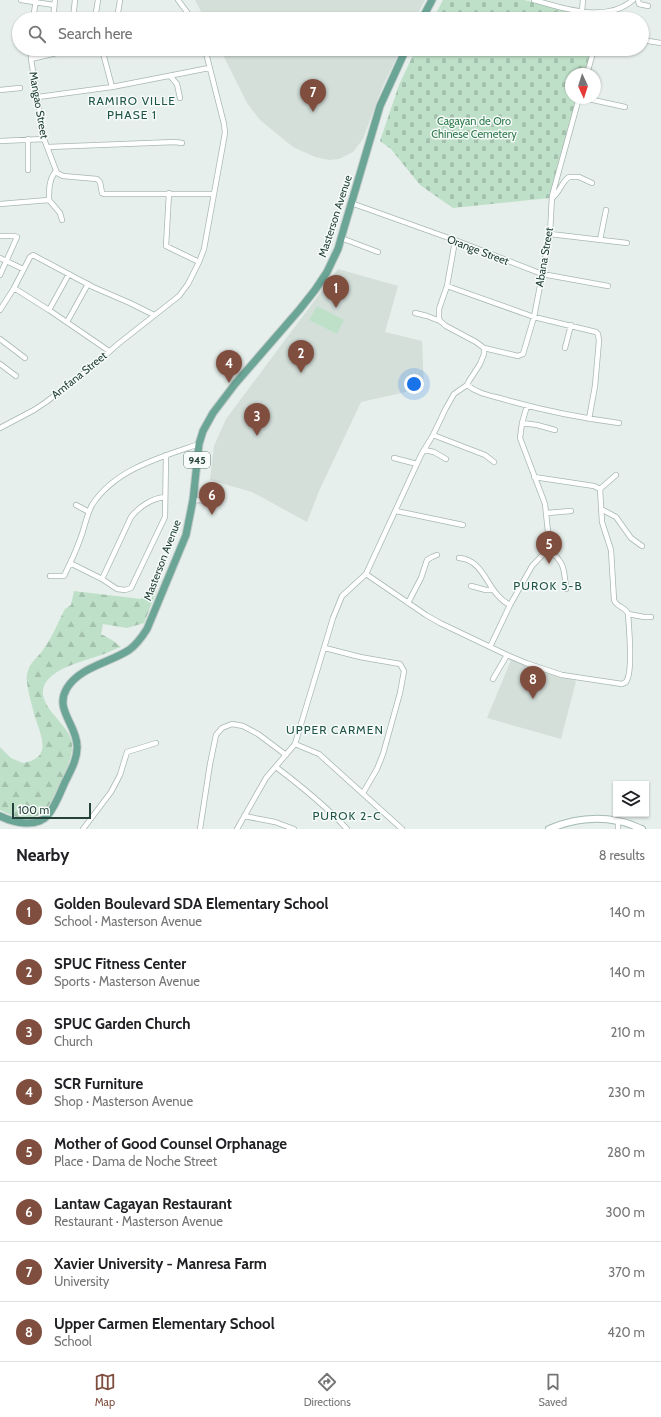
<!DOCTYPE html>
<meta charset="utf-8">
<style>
body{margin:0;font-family:Cabin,sans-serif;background:#f6f6f6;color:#202124}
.controls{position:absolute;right:12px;bottom:12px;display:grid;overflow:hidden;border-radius:0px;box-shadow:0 1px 3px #0004}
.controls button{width:36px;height:36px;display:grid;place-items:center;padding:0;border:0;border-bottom:1px solid #e0e0e0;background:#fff;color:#202124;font:20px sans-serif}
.compass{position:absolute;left:565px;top:68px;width:36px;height:36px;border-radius:50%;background:#fff;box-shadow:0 1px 3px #0004;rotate:176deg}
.scale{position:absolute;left:12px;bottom:10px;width:79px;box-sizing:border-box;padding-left:4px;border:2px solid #24423a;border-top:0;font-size:11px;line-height:14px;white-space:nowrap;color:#24423a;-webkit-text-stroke:3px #f7fbf9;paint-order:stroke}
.you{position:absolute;left:414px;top:384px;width:14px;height:14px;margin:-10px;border:3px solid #fff;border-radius:50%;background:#1a73e8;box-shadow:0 0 0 6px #1a73e833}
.badge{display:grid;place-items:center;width:26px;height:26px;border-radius:50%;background:#7f4e3f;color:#fff;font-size:13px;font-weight:700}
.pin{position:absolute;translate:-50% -33px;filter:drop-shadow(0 1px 2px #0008)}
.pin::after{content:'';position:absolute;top:21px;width:14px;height:12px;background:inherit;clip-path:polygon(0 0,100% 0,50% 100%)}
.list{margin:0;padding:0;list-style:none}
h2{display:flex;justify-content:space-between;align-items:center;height:52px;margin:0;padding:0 16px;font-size:17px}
h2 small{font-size:13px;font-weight:400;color:#757577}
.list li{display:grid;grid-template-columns:26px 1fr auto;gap:12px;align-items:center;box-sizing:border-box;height:60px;padding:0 16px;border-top:1px solid #e0e0e0}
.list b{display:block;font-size:15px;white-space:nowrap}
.list p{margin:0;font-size:13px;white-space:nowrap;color:#757577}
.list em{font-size:13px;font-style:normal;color:#757577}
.icon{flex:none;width:22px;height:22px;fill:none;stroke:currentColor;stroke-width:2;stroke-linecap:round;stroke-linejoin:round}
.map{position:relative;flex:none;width:661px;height:829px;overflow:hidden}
.search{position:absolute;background:#fff;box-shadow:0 1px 3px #0004;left:12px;right:12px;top:12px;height:44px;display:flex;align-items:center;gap:10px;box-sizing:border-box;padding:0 14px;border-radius:22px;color:#757577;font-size:15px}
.sheet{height:532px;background:#fff}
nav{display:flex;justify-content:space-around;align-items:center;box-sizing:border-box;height:56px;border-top:1px solid #e0e0e0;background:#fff;font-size:11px;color:#757577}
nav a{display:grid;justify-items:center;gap:2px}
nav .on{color:#7f4e3f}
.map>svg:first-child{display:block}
</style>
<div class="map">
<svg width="661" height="829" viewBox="0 0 661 829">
<defs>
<pattern id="forest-firs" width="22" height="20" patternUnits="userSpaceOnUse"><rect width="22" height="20" fill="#bfe0c8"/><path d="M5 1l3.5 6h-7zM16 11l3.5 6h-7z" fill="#a4c1ad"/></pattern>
<pattern id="cemetery-stones" width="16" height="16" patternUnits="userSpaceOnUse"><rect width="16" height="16" fill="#bfe0c8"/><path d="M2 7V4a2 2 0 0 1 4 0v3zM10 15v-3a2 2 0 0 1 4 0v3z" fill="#a4c1ad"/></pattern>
</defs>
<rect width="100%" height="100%" fill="#e6efeb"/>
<!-- built -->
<path fill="#d4dfda" d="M195 0H425L415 19H205Z
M220 49H401L382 88 363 139 353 152 339 159 329 160 315 157 293 147 260 120 247 103Z
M338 269 398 286 385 332 422 341 424 388 361 402 319 491 307 522 252 492 210 480 214 446 226 419Z
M511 660 576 681 561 739 487 718Z"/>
<!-- green -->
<path fill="#bfe0c8" d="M317 306 344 320 337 334 309 320Z"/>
<!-- forest -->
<path fill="url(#forest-firs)" d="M148 589 157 590 144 623 127 628 103 624 101 634 112 640 121 647C114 649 108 653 101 655 85 661 51 668 44 686 36 707 71 725 72 744 73 759 64 774 58 787 53 798 49 810 37 816 34 817 29 820 26 819 19 819 6 813 0 810V747L11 758 23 763C53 758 41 736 35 717 33 709 25 682 27 675 30 661 36 660 43 650 52 638 58 622 65 609L71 605 74 591 141 599Z"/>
<!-- cemetery -->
<path fill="url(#cemetery-stones)" d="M443 0H524L583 14 597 15 596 19H433Z
M416 49H593L586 74H571V98H578L550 198 453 208 420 185 391 149 380 141 399 85Z"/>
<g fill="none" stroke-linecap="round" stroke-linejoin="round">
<!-- minor casing -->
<g stroke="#a8b8b2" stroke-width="6">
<path id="minor" d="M21 0 54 5
M178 0 187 12 190 19
M534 0C564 9 607 23 633 0
M638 0 639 4 648 6
M582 11 583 0
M33 19 36 0
M53 19 55 0
M73 19 75 0
M95 19 98 0
M117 19 120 0
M642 40 661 43
M31 49V59L44 139 57 173 63 176 97 179 100 182 102 193 104 194H213
M102 49 112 87
M31 59 73 49
M587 74 594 49
M171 77 177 84 180 98
M0 90 20 88
M38 97 112 87 209 68
M584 98 625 107
M28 139V170
M0 141 44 139
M48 147 175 142 182 143
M55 172C49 180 49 189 49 200L60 213 62 220
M169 193 166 246 199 262
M552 198C560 193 561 182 569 177H579L592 183
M351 203 460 242 542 274 608 286
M0 204 49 200
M550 234 627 243
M0 236H14L17 237 0 275
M341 238 378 252
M600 240 606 210
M0 258 23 269
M447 286 534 317 596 332 598 334 599 341 595 386 589 419
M14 288 49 310 109 351
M0 310 14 288 30 257 33 255 93 287 130 303 154 315
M49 310 69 274
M415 313 427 316 440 321
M67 322 88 284
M0 339 25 358
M484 348 518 356 523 354 534 317 550 234 552 196 579 98
M565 348 571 325
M0 364 16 376
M467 385C479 395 495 396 510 401 546 411 581 418 619 423
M522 423 537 425 555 430
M0 428 34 410 46 402 93 366 118 344 179 296 188 284 199 262 204 249 225 133 224 124 205 49
M433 435 485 455 494 462
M424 450 434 452 446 459
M394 458 417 464
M534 477 594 486 600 489 616 475
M193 500 219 501
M76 505 89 512
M601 509 616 517 631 538 642 546
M396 511 463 525
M547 513 571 511
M548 549C565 563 564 568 566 589
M459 558C486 560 486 593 510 605
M70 563 102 579 117 589 125 590 131 588 165 517 166 455
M366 574 426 615 440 623 507 655 526 663 562 675 622 684C625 683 626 683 627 680 633 669 629 628 628 614 626 607 616 607 614 600L611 550 602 522 600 489
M50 576H64C69 565 75 554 79 542 84 531 86 516 92 505 115 469 161 457 199 444
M102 579 131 517C139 507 152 498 165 497
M471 586 486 590H492
M408 603 421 578 427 560 432 557 437 555
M628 614 644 617H651
M490 647 510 605 532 566 548 549 549 541 545 504 520 438 522 423 527 406
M325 648 360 657 400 664 404 671 400 693 383 754 377 769 363 793
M493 679 507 655
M295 744 319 754 402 829
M276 767C301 786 326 806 347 829
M244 816 275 822 294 829
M83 829 111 792 120 775 127 752 156 743
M200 829 210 764 216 735 222 728 232 724 243 726 258 734 286 755
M237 829 266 778 295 744 333 618 342 596 366 574 421 455 433 435 446 408 454 394 467 385 469 381 480 364 484 354V348L476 342 446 326 440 321 439 318V309L447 286 455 241
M618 829V821"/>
</g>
<!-- secondary casing -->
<g stroke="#a4bbb3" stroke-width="8">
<path id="secondary" d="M549 829C571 820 594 816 618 821 626 822 634 826 642 829"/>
</g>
<!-- primary casing -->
<g stroke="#c2cac8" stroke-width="9">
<path id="primary" d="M422 19 432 0
M0 816C14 823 37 828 48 815 56 805 60 793 65 782 71 770 78 758 77 745 76 724 54 709 67 688 80 667 109 663 129 650 136 645 142 637 147 629L186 535 193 500 199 444 203 431 213 413 235 384 300 309 315 290 327 272 338 249 344 228 380 106 406 49"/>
</g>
<!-- minor -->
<use href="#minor" stroke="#fff" stroke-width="4.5"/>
<!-- secondary -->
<use href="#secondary" stroke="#fff" stroke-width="6"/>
<!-- primary -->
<use href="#primary" stroke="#6aa596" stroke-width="7"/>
</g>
<g text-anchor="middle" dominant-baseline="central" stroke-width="3" stroke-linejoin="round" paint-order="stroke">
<!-- shield labels -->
<rect fill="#f7fbf9" stroke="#637a73" stroke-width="1" x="184" y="452" width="26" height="16" rx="3"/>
<g font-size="10" font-weight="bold" fill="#24423a">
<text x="197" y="460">945</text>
</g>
<!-- street labels -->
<g font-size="11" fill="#24423a" stroke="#f7fbf9">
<text transform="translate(39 105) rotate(80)">Mangao Street</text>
<text transform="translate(335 216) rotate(-72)">Masterson Avenue</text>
<text transform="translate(478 250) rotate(21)">Orange Street</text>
<text transform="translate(544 257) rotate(-80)">Abana Street</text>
<text transform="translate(79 375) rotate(-39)">Amfana Street</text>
<text transform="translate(162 560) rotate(-69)">Masterson Avenue</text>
</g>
<!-- park labels -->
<g font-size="11" fill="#2d7a4b" stroke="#f7fbf9">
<text x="474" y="121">Cagayan de Oro<tspan x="474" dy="13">Chinese Cemetery</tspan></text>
</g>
<!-- neighbourhood labels -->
<g font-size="12" letter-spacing="1" fill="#1f5548" stroke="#f7fbf9">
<text x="132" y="100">RAMIRO VILLE<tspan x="132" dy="14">PHASE 1</tspan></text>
<text x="548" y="585">PUROK 5-B</text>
<text x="335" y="729">UPPER CARMEN</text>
<text x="347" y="815">PUROK 2-C</text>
</g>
</g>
</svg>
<div class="controls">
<button><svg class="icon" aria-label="layers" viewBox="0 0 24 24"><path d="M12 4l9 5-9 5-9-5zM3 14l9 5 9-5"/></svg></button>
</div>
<svg class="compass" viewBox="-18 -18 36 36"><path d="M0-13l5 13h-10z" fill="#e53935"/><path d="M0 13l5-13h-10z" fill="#757577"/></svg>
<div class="scale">100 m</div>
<div class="you"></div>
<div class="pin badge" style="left:336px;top:308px">1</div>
<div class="pin badge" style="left:301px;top:373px">2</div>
<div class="pin badge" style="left:257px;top:436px">3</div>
<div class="pin badge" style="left:229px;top:383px">4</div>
<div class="pin badge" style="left:549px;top:564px">5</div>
<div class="pin badge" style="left:212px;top:515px">6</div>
<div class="pin badge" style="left:313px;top:112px">7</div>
<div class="pin badge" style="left:533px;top:699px">8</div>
<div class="search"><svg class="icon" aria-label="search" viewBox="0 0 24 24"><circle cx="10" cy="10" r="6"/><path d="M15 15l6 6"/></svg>Search here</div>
</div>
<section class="sheet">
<h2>Nearby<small>8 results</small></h2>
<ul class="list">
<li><span class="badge">1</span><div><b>Golden Boulevard SDA Elementary School</b><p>School · Masterson Avenue</p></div><em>140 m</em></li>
<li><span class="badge">2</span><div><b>SPUC Fitness Center</b><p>Sports · Masterson Avenue</p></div><em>140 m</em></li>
<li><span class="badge">3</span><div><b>SPUC Garden Church</b><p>Church</p></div><em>210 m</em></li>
<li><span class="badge">4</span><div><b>SCR Furniture</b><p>Shop · Masterson Avenue</p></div><em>230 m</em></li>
<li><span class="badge">5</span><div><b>Mother of Good Counsel Orphanage</b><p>Place · Dama de Noche Street</p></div><em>280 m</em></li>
<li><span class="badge">6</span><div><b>Lantaw Cagayan Restaurant</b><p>Restaurant · Masterson Avenue</p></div><em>300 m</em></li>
<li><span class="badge">7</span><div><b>Xavier University - Manresa Farm</b><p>University</p></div><em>370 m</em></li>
<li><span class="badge">8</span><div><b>Upper Carmen Elementary School</b><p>School</p></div><em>420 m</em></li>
</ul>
</section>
<nav>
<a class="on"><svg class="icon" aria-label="map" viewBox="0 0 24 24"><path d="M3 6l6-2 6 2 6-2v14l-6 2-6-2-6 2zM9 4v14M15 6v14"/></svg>Map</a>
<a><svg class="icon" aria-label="directions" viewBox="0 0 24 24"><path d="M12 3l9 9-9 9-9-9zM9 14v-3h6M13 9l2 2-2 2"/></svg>Directions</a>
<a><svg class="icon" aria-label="saved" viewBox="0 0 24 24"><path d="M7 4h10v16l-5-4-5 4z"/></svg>Saved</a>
</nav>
